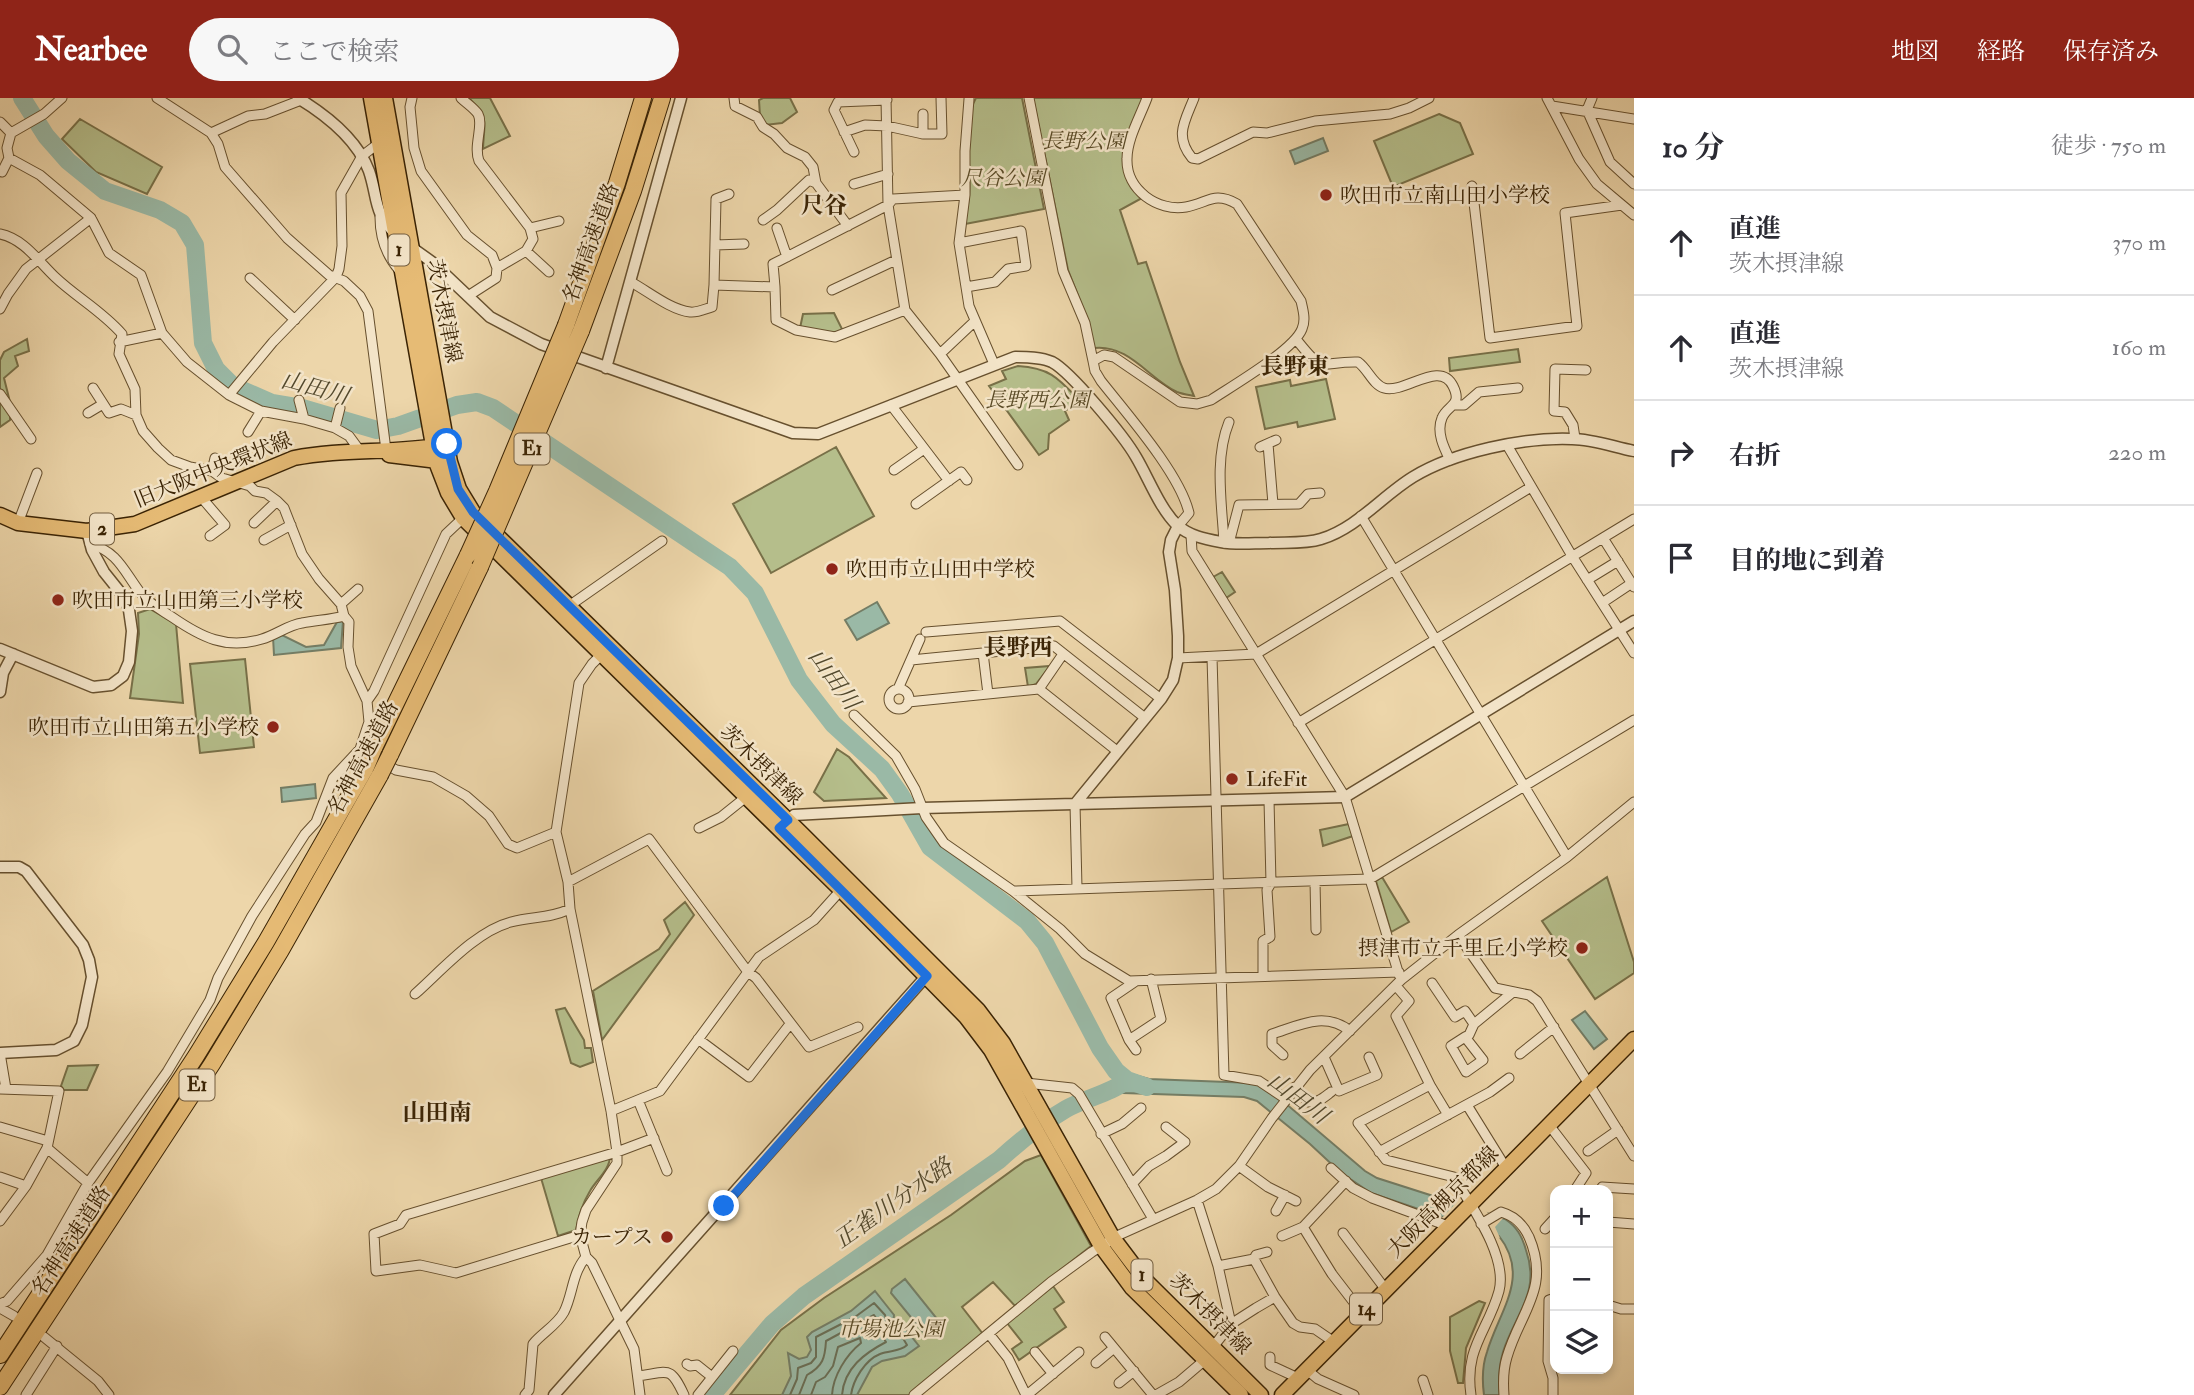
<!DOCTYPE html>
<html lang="ja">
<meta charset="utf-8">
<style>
body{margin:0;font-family:"IM FELL Double Pica","Noto Serif JP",serif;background:#f7f7f7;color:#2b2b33}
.controls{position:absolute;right:21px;bottom:21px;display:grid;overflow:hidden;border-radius:14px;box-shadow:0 4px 10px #0003}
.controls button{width:63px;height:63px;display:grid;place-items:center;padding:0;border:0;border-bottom:2px solid #e1e1e2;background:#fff;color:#2b2b33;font:35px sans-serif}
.stop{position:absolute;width:21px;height:21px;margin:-16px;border:5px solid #1a73e8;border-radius:50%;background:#fff}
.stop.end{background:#1a73e8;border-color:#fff;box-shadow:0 2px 7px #0008}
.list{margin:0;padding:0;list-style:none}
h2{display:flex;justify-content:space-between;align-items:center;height:91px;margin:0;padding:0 28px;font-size:30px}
h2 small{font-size:23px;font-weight:400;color:#7c7c81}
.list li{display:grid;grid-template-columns:46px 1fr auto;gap:21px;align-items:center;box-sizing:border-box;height:105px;padding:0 28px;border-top:2px solid #e1e1e2}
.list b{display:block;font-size:26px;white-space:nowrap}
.list p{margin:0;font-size:23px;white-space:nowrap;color:#7c7c81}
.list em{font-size:23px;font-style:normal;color:#7c7c81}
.icon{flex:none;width:38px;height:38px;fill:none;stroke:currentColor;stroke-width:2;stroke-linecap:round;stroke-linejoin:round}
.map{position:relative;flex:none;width:1634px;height:1297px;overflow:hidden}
header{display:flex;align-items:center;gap:42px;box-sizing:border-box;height:98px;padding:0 35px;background:#8f2418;color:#fff}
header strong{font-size:33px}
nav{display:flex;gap:38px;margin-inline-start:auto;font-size:24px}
.search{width:490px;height:63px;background:#f7f7f7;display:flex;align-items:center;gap:18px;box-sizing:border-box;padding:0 24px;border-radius:38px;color:#7c7c81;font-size:26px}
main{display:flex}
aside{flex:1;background:#fff}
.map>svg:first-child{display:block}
</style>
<header>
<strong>Nearbee</strong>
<div class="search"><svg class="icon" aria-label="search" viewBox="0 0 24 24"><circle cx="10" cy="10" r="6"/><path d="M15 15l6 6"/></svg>ここで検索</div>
<nav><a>地図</a><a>経路</a><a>保存済み</a></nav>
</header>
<main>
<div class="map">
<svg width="1634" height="1297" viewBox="0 0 1634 1297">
<rect width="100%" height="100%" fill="#edd6aa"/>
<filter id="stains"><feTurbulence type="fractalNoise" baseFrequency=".00286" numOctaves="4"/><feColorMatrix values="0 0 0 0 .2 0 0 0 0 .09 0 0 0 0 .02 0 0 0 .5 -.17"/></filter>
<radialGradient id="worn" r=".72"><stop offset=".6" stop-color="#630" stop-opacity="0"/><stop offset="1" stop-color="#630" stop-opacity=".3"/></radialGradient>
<!-- green -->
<path fill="#b5be8b" stroke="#787048" stroke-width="2" d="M469 0H490L510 38 483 51C484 22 490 22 469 0Z
M763 0H790L797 14 782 25 765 27 760 18 759 2Z
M976 0H1022L1044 111 965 126C966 117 968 108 969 99 972 71 962 23 976 0Z
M1033 0H1143L1124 63 1142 100 1120 112 1138 166 1146 164 1180 264 1194 298C1189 297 1182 296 1177 294 1149 281 1129 246 1094 250L1088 223 1068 172Z
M1439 16 1460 25 1473 56 1393 89 1374 43Z
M80 21 162 69 147 96 96 74 62 41Z
M834 215 843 233 838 236 800 230 803 216Z
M27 241 29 253 15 258 18 268 4 280 10 304V322L0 329V262L4 254Z
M1518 251 1520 264 1450 273 1449 260Z
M1018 268C1051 270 1059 281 1080 303L1065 313 1069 322 1049 336 1048 351 1039 357 989 288 1006 281 1002 273Z
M1326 281 1335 321 1298 329 1297 324 1265 331 1256 289 1290 282 1291 288Z
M836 349 874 418 771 475 733 406Z
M1222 474 1235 494 1226 500 1213 479Z
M150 511 176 526 183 605 130 600 139 536 138 515Z
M245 561 254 649 200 655 190 566Z
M1050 568 1036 586 1028 589 1025 570Z
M837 651 849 659 886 700 824 703 814 694Z
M1349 726 1353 738 1323 748 1320 732Z
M1382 779 1409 824 1391 834 1376 783Z
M1607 779 1634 864V875L1595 901 1542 823Z
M685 804 694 817 602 942 593 893 659 851 670 836 664 822Z
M565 910 584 942 585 950H591L593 964 580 969 571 965 556 912Z
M98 967 87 992H64L61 988 68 968Z
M1041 1057 1091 1148 1015 1208 993 1184 962 1209 983 1236 909 1297H730L781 1232 824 1200 951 1117 1025 1063Z
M610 1058C610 1072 596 1082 590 1093 582 1106 579 1118 576 1132L558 1138 541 1080Z
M1053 1188 1064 1204 1054 1211 1066 1229 1019 1262 1012 1251 1022 1244 1007 1225Z
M1479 1203 1485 1205 1466 1250 1463 1285H1458L1450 1253V1219Z"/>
<!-- water -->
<path fill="#9ab9a6" stroke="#747d65" stroke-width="2" d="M1323 40 1328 53 1295 66 1290 53Z
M877 504 889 525 857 542 845 522Z
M343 523 341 550 274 557 273 539 280 536 306 549 324 547 337 524Z
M315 686 316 700 282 704 281 690Z
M1585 913 1607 941 1594 951 1572 922Z
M1131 976 1149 981 1253 985 1271 993 1365 1073 1377 1080 1505 1121C1517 1129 1522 1138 1526 1152 1541 1195 1515 1216 1503 1254 1499 1268 1498 1282 1500 1297H1484C1482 1282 1482 1268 1487 1254 1499 1213 1531 1179 1499 1138L1371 1095 1340 1074 1310 1046 1257 1003 1244 999 1123 995 1118 988Z
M905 1181 938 1222V1226L928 1234H923L891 1195 892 1191Z
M875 1193 894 1217 893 1227 903 1228 919 1248 905 1258 882 1263 872 1269 857 1297H782L791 1278 788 1255 799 1261 807 1259 811 1252 807 1239 812 1234 851 1213Z"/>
<!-- pier -->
<path fill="#edd6aa" d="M1458 1103 1484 1111 1488 1115 1505 1118 1495 1129 1500 1140 1440 1122Z"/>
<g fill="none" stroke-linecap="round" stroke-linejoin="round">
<!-- shore -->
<path stroke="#6a6e55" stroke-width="2" d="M790 1297 797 1281 798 1270 811 1265 816 1259V1239L855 1219 874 1205 885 1217 888 1231 901 1237 907 1247C900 1254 890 1252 880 1256 865 1262 853 1282 851 1297
M799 1297 807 1277C823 1268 825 1260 826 1243L874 1217 876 1220 878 1232 886 1244C865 1255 844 1270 842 1297
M811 1297 816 1284 825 1279 833 1268 838 1249 860 1240 861 1245C846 1257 833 1278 832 1297"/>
<!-- river -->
<path stroke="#9ab9a6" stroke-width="18" d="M22 0 46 38 68 63 105 93 160 112 182 125 195 147 203 245 216 271 233 288 272 305 302 310 377 332 398 328 457 307 477 304 493 310 730 469 755 495 799 582 833 626 882 671 900 696 930 749 1027 823 1045 845 1100 950 1116 973 1127 982 1147 989
M712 1297 772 1226 804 1198 999 1062C1020 1043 1042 1025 1066 1011 1085 1000 1112 995 1127 982"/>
<!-- minor casing -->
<g stroke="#67502e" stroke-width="11">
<path id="minor" d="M157 0 211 35 218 46 225 69 287 140 329 177 344 183 360 198 368 213 386 352
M412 0 410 9 414 50 421 73 467 137 492 157 497 170 496 180 468 198
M461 0C466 5 474 10 478 16 484 27 473 48 479 63L530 130 533 141 526 153 497 170
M734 0 735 8 757 19 763 29 774 36 787 50 805 59 813 69 816 85 848 128
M886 0 888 107 905 212 940 256 975 223
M1029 0 1063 173 1085 225 1093 263 1104 257 1114 259 1180 304 1197 306 1211 302C1232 288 1294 252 1302 231 1306 222 1303 212 1301 203L1237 106C1214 93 1208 105 1186 109 1158 114 1126 92 1127 61 1127 41 1140 19 1147 0
M1194 0C1185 23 1174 38 1192 60L1198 61 1253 34 1267 35 1315 23 1390 16 1409 10 1429 0
M1547 0 1579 61 1597 86 1634 117
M1592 0 1587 12 1610 64 1634 86
M969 1 965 53V97L959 145 969 208 994 266
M1552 8 1634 21
M0 24 11 35 44 16 62 0
M844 34 865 27 887 28 923 36H942L941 0
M11 35 7 50 9 60 40 77 91 120 109 155 141 177 162 235 187 264 229 297 261 313 304 321 335 330 349 338 360 353
M211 35 248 18 265 16 301 2
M923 36V16
M854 54 834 12 838 4 887 2
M0 73 2 74 9 60
M854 86 888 76
M1472 88 1490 240 1577 228 1565 115 1622 107
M380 119C380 139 386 157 399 172
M763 122 777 112 809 82 816 85
M530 130 559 123
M777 130 787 159
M0 136C24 141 38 163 55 179 76 199 102 213 122 236L119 256 135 291 136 317 143 333 158 350 171 362 190 369 212 373 222 380 250 388 255 393 266 395 277 403 284 410 302 456 319 481 341 506 344 518 349 524 348 549 351 568 367 603 369 624 360 651 333 680 316 724 305 736 252 818 218 880 210 902 167 974 88 1085 47 1157 7 1203 0 1206
M959 145 1021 133 1026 168 1008 171 995 184 966 189
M715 147 744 146
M526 153 549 174
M250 180 295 222
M631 184C649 194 671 212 690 214 697 215 705 211 712 209L714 187 775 189 776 222 796 232 835 239 905 212
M714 187 716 101 729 96
M775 189 773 166 888 107 893 101 965 97
M832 192 896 162
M0 211 8 196 26 171 91 120
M1296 241C1325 278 1318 263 1358 264 1368 271 1373 287 1384 290 1405 296 1440 261 1453 288 1463 308 1447 307 1442 320 1436 334 1444 350 1450 362
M119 244 162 235
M940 256 1018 367
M1093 263 1095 273 1101 283C1127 316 1180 376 1189 415L1178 428
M93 290 109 315 121 311 136 317
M0 296 31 341
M229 297 273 244 336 179 339 171 342 148 341 95 362 58 379 45
M299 302 304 321
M891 307 949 383
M1454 307H1464L1479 294 1518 290
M88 315 103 306
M335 330 340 310
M248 334 261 313
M1575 340 1573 327 1565 314 1554 313 1555 271 1586 272
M1268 346 1273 406
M1507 347 1572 458 1634 555
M1260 349 1276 342
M894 372 924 351
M212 373 215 360
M201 399 225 427 210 438
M916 406 961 374 967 382
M1361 418 1567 759
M18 425 37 375
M254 425 277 403
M1191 437 1192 453 1345 699 1399 877
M1603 440 1634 489
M264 442 291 427
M1224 445C1222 406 1214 361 1229 324
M1229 445 1239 407 1299 406 1308 396 1320 395
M90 446C117 453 124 473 139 493 148 505 160 511 172 519 201 539 226 552 262 541 276 537 288 527 302 525 316 522 330 522 344 518
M1587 482 1618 463
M1602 505 1632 485
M341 506 358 491
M569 508 662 443
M926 534 1060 523 1161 601
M604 554 592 566 579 585 556 734 568 784 570 811 611 1013 617 1054V1065L586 1112 582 1124 580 1137 586 1159 592 1165 634 1251 640 1297
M983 555 988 596
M1212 559 1224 977 1259 983 1286 1001
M1178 560 1256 556 1531 389
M911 562 1054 548 1145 620
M898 591 920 541
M1039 591 1063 556
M889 601a10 10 0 1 1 20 0a10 10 0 1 1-20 0Z
M367 603 374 593 446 436 463 420
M908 604 1039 591 1117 653
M854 617 896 658 915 691 926 719 944 745 1013 793 1060 831 1085 856 1129 883 1399 874
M1298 625 1634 421
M367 655 396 672 433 679 466 698 489 718 508 746 517 750 556 734
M1075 706 1077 790
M699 730 721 719 746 699
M1315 783 1316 832
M568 784 649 741 748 874 756 880 809 949 858 929
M1013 793 1370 781 1634 622
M1458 837 1495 890 1529 897 1537 903 1634 1058
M1263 877V843L1270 839 1267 792 1271 785 1269 702
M1432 885 1455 919 1465 913 1474 926
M1397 889 1409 903 1396 918 1430 987 1358 1025 1386 1062 1454 1079C1471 1108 1508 1158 1499 1193 1488 1233 1464 1250 1471 1297
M415 896C442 872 476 833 511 824 533 818 548 821 570 811
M1465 939 1451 948 1466 974 1483 962 1465 939 1469 937 1474 926 1513 894
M698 941 749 979 790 926
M1129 942 1161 921 1151 881
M1136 952 1129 942 1111 900 1136 883
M0 955 6 991
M1520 956 1554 929
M1283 957 1272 947V936C1300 927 1325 913 1350 933
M1324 959 1339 993 1377 977 1369 959
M1026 985 1072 990 1079 996 1153 1121
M1430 987 1448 1017
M1295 989 1308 1004C1318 1005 1323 1000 1331 994
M0 991 59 993 47 1050 26 1088 0 1123
M638 1002 667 1073
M1467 1007 1506 1070
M611 1013 660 993 759 859 814 822 841 792
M1549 1027 1586 1075 1575 1092
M0 1029 48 1043
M1101 1036 1122 1026 1141 1010
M47 1050 88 1085
M1588 1053 1618 1032
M1379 1054 1490 994 1509 980
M1239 1068 1268 1089 1296 1103
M1331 1070 1353 1090 1372 1100 1448 1128
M0 1079 26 1088
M1132 1086 1149 1068 1166 1058 1185 1044 1166 1029
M1602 1089 1634 1091
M1197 1102 1218 1168 1231 1226
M1276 1113 1285 1097
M1608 1124 1634 1126
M1481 1126 1501 1114C1515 1118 1523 1126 1529 1139 1551 1190 1520 1214 1507 1259 1503 1272 1503 1284 1504 1297
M1303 1129 1332 1176 1362 1215
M1545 1131 1555 1120
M1343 1135 1386 1192
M580 1137 456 1175 420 1167 376 1173 374 1136 400 1126 406 1117 617 1054 654 1040
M1282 1138 1303 1129 1346 1083
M1254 1161 1275 1199 1293 1225 1300 1229 1315 1231 1334 1244
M1218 1168 1254 1161 1256 1157 1267 1154
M1608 1207 1621 1211H1634
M0 1210 14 1218
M989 1236 1008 1260 1026 1297
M44 1239 98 1283 109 1297
M1105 1239 1153 1297
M1213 1249 1231 1226 1256 1210 1275 1199
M1035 1254 1053 1276
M1270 1259V1267L1298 1280
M1096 1265 1114 1250
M687 1266 690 1268 697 1267 712 1279
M1307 1272 1318 1281 1354 1297
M638 1278C669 1274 670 1267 684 1297
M1423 1282 1428 1297
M1119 1285 1134 1273
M26 1297 57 1248
M525 1297 529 1292 533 1246C542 1235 557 1227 564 1214 573 1196 572 1175 586 1159
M698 1297 733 1253
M914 1297 1051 1184 1092 1154 1119 1137 1197 1102 1216 1091 1239 1068 1272 1020 1310 972 1401 882 1458 837 1567 759 1634 704
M1027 1297 1079 1254
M1156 1297 1179 1284 1206 1261
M1553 1297V1280L1548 1263 1549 1202 1555 1200"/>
</g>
<!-- tertiary casing -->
<g stroke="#67502e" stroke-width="13">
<path id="tertiary" d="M298 0C326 17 357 41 369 73 378 99 373 116 396 136
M411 149 432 164 490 219 541 246 793 335 818 336 1015 259C1027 259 1041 259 1052 264 1071 274 1124 338 1136 359 1148 379 1160 411 1177 427 1189 438 1205 441 1221 444 1236 447 1253 445 1269 445 1286 444 1305 446 1321 441 1357 430 1382 398 1413 379 1454 354 1524 339 1572 341 1592 341 1614 349 1634 353
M606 270 681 0
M0 551 93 589 111 587 123 578 129 564 132 533 129 512 124 499 104 474 92 452 87 433
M0 594 3 575 13 556
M1075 706 1161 601 1173 582 1178 560V538L1175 492 1169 454 1171 442 1178 428
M783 726 794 717 922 710 1345 699 1634 523
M0 769H19L26 773 83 847 89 862 92 879 82 927 74 943 56 952 0 955
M554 1297 929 875"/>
</g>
<!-- primary casing -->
<g stroke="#3a2304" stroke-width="17">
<path id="primary" d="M371 0 436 364 448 395 463 420 841 792 966 919 991 952 1101 1148 1132 1190 1241 1297
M385 0 450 364 459 391 473 414 802 736 978 912 1003 945 1113 1140 1144 1181 1261 1297
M389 357 446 364
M0 417 18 425 87 433 135 426 294 360C343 350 394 356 443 347
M1282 1297 1634 941"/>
</g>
<!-- motorway casing -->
<g stroke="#3a2304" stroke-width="18">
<path id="motorway" d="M566 227 617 85 643 0
M581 233 633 93 662 0
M374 650 468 457
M390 657 480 469
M0 1257 196 958 266 844 366 669
M0 1289 212 966 281 852 380 677"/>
</g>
<!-- minor -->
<use href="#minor" stroke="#f3e4c8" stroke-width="9"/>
<!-- tertiary -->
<use href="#tertiary" stroke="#f3e4c8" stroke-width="10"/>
<!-- primary -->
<use href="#primary" stroke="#e6bb75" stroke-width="14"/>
<!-- motorway -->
<use href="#motorway" stroke="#e6bb75" stroke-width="16"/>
<!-- motorway-bridge casing -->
<g stroke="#3a2304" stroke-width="18" stroke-linecap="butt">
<path id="motorway-bridge" d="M468 457 497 393 566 227
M480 469 581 233
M366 669 374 650
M380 677 390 657"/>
</g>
<!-- motorway-bridge -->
<use href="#motorway-bridge" stroke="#e6bb75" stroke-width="16"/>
</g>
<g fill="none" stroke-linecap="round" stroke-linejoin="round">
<!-- route -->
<path stroke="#1a73e8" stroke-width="9" d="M447 346 458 391 473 414 788 722 779 730 927 878 724 1108"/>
</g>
<!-- markers -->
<g fill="#8f2418" stroke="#f3e4c8" stroke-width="2.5">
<circle cx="1326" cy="97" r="7"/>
<circle cx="832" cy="471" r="7"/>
<circle cx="58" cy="502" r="7"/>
<circle cx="273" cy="629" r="7"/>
<circle cx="1232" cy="681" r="7"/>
<circle cx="1582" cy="850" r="7"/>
<circle cx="667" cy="1139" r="7"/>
</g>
<g text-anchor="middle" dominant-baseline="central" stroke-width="5" stroke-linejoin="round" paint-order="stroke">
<!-- shield labels -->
<g fill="#f3e4c8" stroke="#725d3f" stroke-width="2">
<rect x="388.5" y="136.5" width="21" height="31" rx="5"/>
<rect x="514.5" y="335.5" width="35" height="31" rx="5"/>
<rect x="90" y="415.5" width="24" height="31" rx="5"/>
<rect x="179.5" y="971.5" width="35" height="31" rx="5"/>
<rect x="1131.5" y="1161.5" width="21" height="31" rx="5"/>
<rect x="1350" y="1195.5" width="32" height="31" rx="5"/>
</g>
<g font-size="19" font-weight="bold" fill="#3a2304">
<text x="399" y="152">1</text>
<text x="532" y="351">E1</text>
<text x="102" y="431">2</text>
<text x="197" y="987">E1</text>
<text x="1142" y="1177">1</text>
<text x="1366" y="1211">14</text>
</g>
<!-- park labels -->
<g font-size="21" font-style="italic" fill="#594a26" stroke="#f3e4c8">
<text x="1084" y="43">長野公園</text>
<text x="1003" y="80">尺谷公園</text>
<text x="1037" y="302">長野西公園</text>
<text x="891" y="1231">市場池公園</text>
</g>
<!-- poi labels -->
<g font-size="21" fill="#3a2304" stroke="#f3e4c8" text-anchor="start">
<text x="1340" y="97">吹田市立南山田小学校</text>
<text x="846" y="471">吹田市立山田中学校</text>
<text x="72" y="502">吹田市立山田第三小学校</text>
<text x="259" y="629" text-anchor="end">吹田市立山田第五小学校</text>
<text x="1246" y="681">LifeFit</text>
<text x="1568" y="850" text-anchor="end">摂津市立千里丘小学校</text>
<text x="653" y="1139" text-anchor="end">カープス</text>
</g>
<!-- street labels -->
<g font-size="21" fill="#3a2304" stroke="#f3e4c8">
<text transform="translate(591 145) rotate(-70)">名神高速道路</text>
<text transform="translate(444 213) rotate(79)">茨木摂津線</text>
<text transform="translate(213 372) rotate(-22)">旧大阪中央環状線</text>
<text transform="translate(363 660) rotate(-62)">名神高速道路</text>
<text transform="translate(761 667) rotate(44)">茨木摂津線</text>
<text transform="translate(1443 1104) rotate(-45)">大阪高槻京都線</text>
<text transform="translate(71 1143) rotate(-57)">名神高速道路</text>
<text transform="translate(1210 1216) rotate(45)">茨木摂津線</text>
</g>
<!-- neighbourhood labels -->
<g font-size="23" font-weight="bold" fill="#3a2304" stroke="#f3e4c8">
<text x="824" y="107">尺谷</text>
<text x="1295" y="268">長野東</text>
<text x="1018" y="549">長野西</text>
<text x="437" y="1014">山田南</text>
</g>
<!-- water labels -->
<g font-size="23" font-style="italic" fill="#52482c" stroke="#f3e4c8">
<text transform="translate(315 290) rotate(15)">山田川</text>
<text transform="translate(834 581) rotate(54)">山田川</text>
<text transform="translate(1298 1000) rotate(37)">山田川</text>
<text transform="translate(893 1105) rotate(-35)">正雀川分水路</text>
</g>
</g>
<rect width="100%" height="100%" filter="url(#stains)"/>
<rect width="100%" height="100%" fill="url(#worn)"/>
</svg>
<div class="controls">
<button>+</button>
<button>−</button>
<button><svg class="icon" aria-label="layers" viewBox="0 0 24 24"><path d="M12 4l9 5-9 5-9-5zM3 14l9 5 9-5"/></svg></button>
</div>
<div class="stop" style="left:447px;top:346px"></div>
<div class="stop end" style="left:724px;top:1108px"></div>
</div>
<aside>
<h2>10 分<small>徒歩 · 750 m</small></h2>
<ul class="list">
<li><svg class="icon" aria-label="ahead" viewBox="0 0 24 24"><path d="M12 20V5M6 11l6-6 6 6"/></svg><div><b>直進</b><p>茨木摂津線</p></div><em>370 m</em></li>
<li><svg class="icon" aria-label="ahead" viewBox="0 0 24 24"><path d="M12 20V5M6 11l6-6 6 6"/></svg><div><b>直進</b><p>茨木摂津線</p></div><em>160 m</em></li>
<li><svg class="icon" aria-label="right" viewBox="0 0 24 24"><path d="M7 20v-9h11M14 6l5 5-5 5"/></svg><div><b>右折</b></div><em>220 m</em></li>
<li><svg class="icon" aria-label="arrive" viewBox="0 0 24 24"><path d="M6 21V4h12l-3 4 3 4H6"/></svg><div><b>目的地に到着</b></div></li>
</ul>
</aside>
</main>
